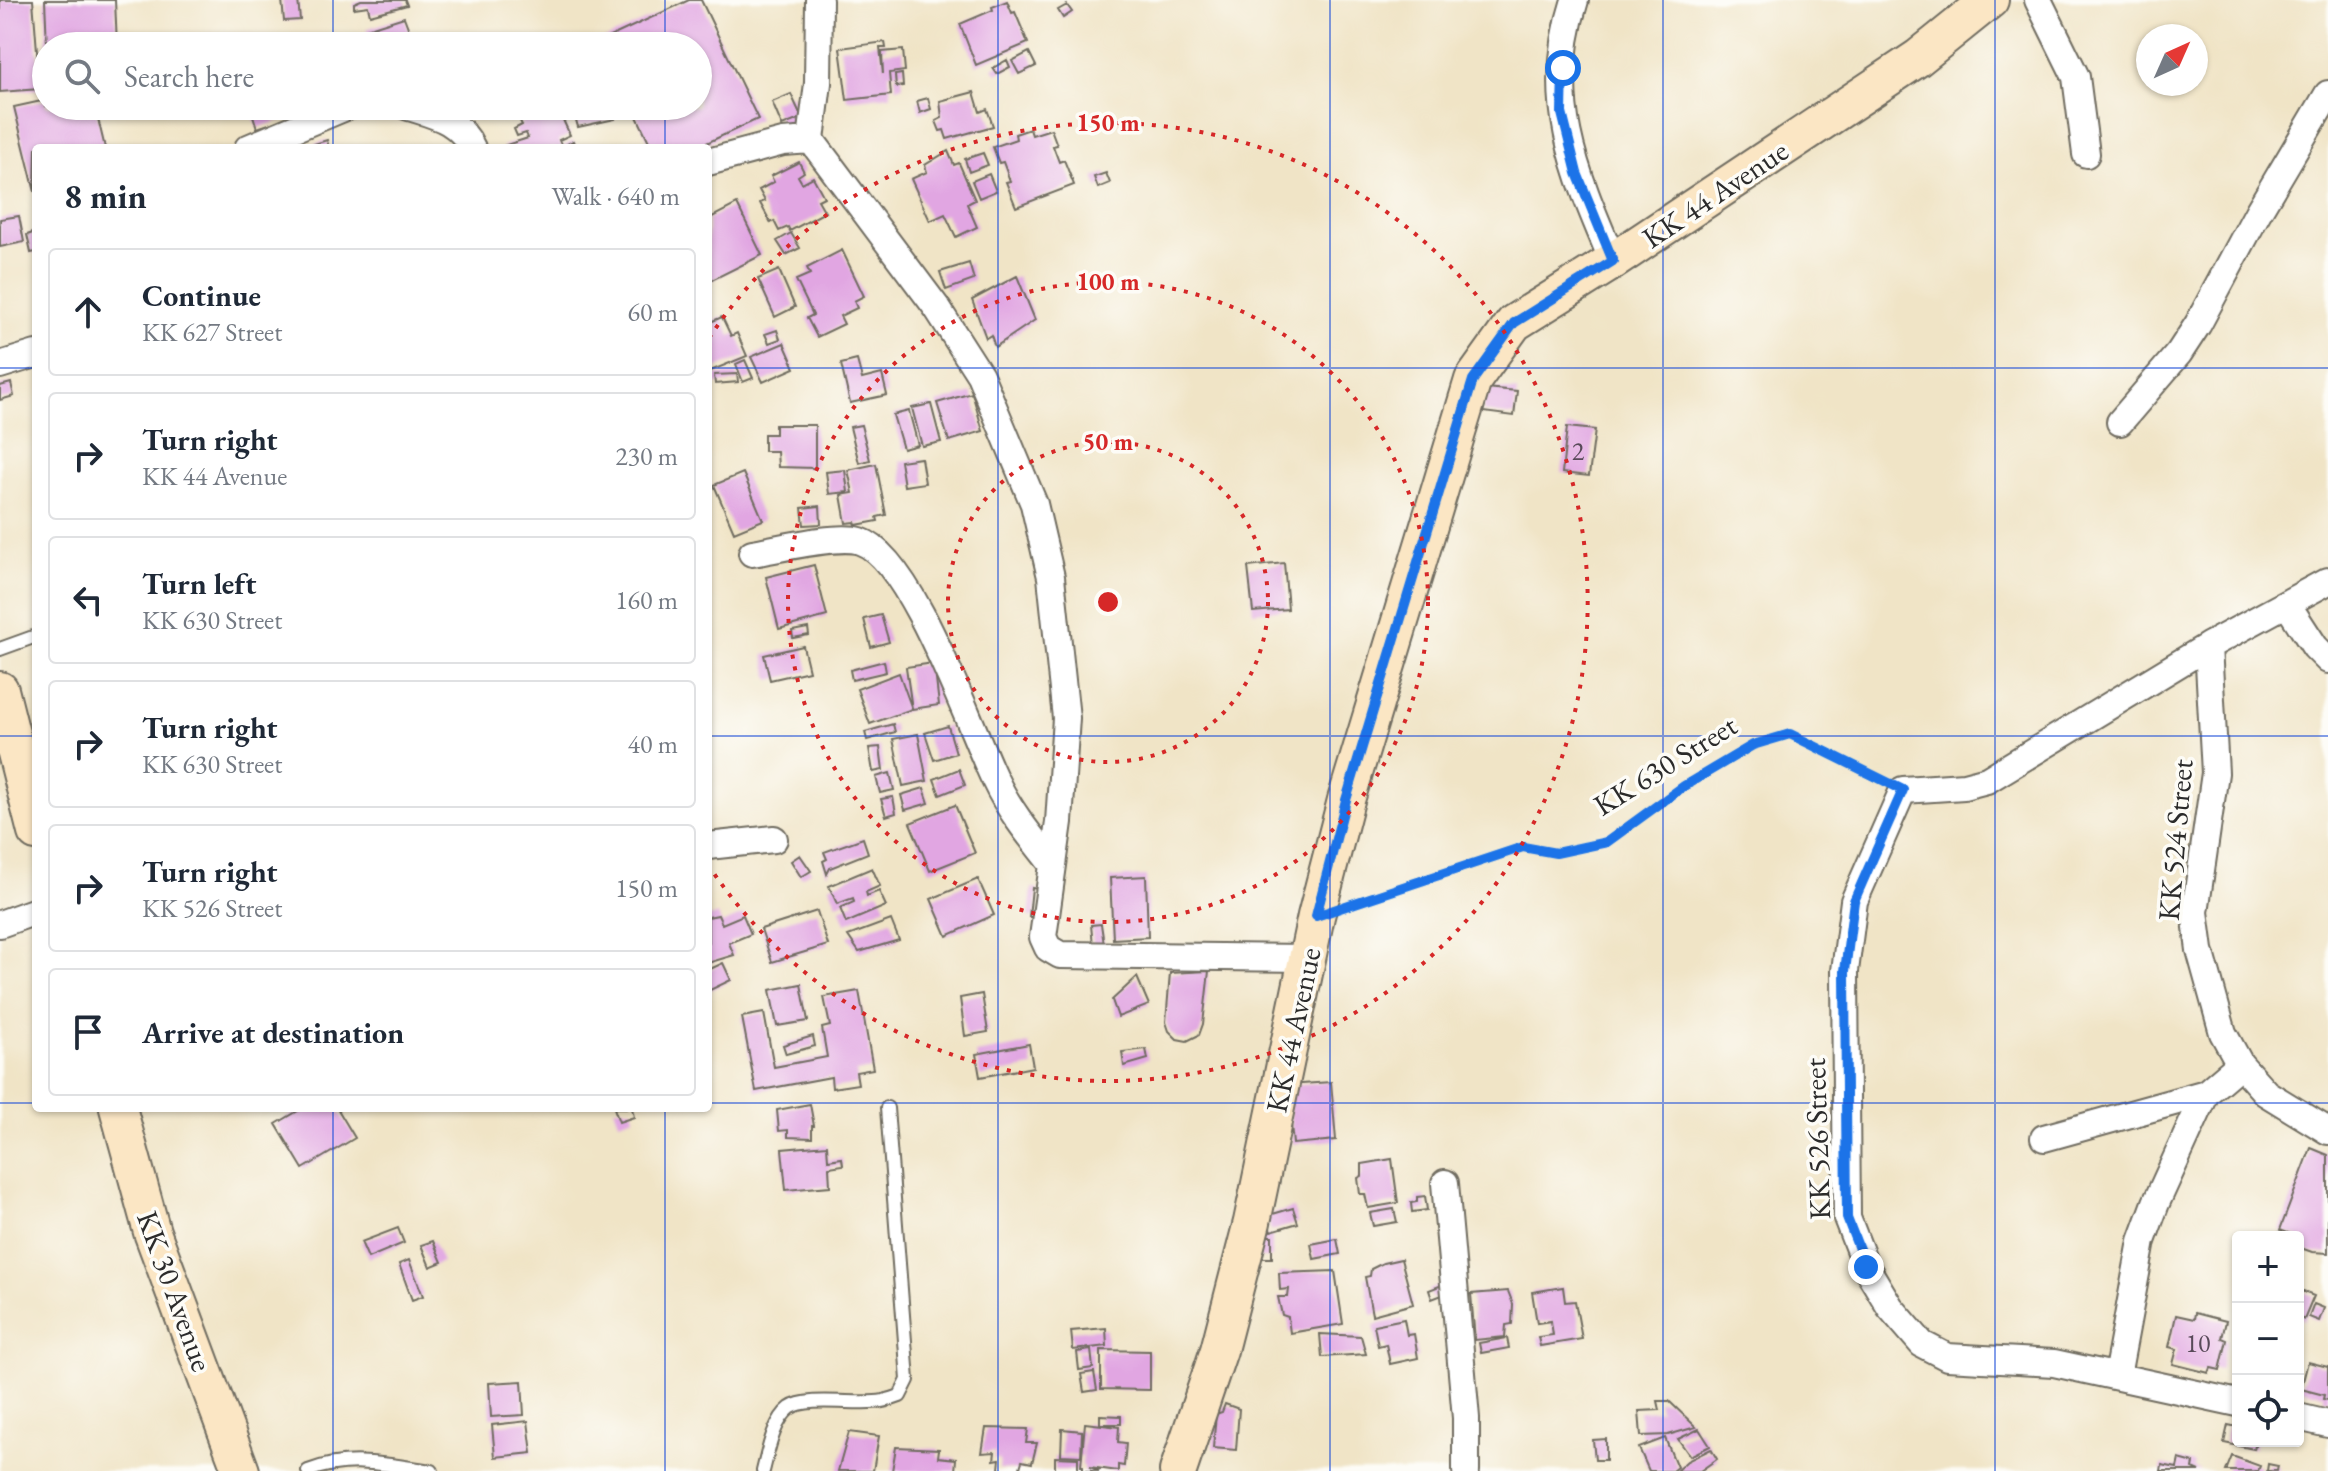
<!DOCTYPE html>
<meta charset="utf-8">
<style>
body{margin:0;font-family:"EB Garamond",serif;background:#f2f2f3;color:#1f2937}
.controls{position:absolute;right:24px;bottom:24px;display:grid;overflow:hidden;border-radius:8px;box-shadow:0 2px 6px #0004}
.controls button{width:72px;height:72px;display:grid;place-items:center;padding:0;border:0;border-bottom:2px solid #e0e1e3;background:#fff;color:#1f2937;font:40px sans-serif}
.compass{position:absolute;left:2136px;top:24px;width:72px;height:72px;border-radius:50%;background:#fff;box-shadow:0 2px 6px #0004;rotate:45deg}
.stop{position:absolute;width:24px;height:24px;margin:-18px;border:6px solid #1a73e8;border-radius:50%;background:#fff}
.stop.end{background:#1a73e8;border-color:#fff;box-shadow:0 2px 8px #0008}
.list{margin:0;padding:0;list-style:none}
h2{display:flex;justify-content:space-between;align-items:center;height:104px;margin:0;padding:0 32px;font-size:34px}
h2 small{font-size:26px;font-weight:400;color:#747a83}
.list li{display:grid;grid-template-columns:52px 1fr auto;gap:24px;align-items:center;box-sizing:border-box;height:128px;margin:0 16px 16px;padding:0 16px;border:2px solid #e0e1e3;border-radius:8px}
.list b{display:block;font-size:30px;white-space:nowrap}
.list p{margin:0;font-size:26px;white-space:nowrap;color:#747a83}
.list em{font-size:26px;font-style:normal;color:#747a83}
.icon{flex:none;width:44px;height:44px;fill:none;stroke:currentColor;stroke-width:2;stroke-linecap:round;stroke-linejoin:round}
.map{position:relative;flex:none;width:2328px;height:1471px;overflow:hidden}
.search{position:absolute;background:#fff;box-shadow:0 2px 6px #0004;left:32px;top:32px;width:680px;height:88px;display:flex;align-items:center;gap:20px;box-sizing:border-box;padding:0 28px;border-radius:44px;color:#747a83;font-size:30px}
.panel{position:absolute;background:#fff;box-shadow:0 2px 6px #0004;left:32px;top:144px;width:680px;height:968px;border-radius:8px}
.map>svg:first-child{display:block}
</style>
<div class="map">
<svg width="2328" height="1471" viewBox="0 0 2328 1471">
<rect width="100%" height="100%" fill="#fdfcf7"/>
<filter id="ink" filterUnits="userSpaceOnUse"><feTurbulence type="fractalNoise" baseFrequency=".0125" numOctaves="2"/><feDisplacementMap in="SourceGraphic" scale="16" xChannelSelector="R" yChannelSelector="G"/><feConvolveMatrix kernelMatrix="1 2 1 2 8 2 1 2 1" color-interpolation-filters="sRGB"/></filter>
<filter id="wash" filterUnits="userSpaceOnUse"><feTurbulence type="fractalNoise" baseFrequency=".006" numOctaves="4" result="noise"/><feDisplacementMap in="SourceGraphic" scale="32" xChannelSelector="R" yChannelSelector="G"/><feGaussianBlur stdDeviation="1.8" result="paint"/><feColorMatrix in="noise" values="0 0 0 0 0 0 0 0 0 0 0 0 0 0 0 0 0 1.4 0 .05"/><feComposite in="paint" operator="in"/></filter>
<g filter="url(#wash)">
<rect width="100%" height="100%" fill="#f0e4c6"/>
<g id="blocks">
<!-- building -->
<path fill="#e1a6e2" d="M0 0H33L40 89 0 92Z
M45 0H115L117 46H47Z
M282 0H298L300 20 284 21Z
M361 0H405L407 5 370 15 368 6 354 8V3Z
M689 0H701L758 119 696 148H652L632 106H698V46H604L601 41Z
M1007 1 1012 13 1015 12 1028 43 976 65 960 24 993 10 992 7Z
M1067 5 1072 12 1063 18 1058 10Z
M404 17 415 46H363L373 42 366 29Z
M885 42 886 48H880L883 74 882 52 903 50 905 71 889 73 891 95 847 100 840 48Z
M1029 52 1036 66 1019 74 1012 61Z
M1007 60 1010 67 997 74 993 68Z
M902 74 903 86 896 87 895 75Z
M974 92 980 112 987 109 993 126 947 139 944 130 940 131 936 121 942 118 940 101Z
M791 94 802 118 782 126 772 102Z
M928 98 931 109 920 113 917 101Z
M46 100V106H95L105 148H36L35 192 14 107Z
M250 106H301L303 113 257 128Z
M495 106H511L513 110 499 116Z
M572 106H612L615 119 578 127Z
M558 109 570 135 559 140 562 147 573 141 576 148H504L503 146 528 138 526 133 517 136 514 129 522 125 519 119 538 110 540 114 544 112 546 114Z
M1030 129 1032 135 1051 129 1057 145 1053 146 1059 162 1064 160 1074 185 1016 207 1006 182 1010 181 1003 162 999 163 993 147 1016 139 1015 134Z
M327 140 329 148H305V147Z
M948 151 954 165 959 163 975 200 967 204 977 227 956 237 945 214 930 221 911 179 927 172 925 165Z
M983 153 988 165 969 172 965 159Z
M799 162 804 172 798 176 802 183 813 177 824 197 818 200 825 212 790 231 788 227 779 231 774 221 771 223 760 203 765 201 759 190 774 182 771 176Z
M1106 173 1110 183 1098 188 1094 177Z
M989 174 996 191 979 198 972 181Z
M737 204 762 255 708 282V219Z
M19 216 24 242 0 247V219Z
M36 232V252L31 253 27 235Z
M791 233 800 248 786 255 777 241Z
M842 250 864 296 854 301 857 308 840 316 844 324 817 337 807 318 813 315 796 280 810 274 807 268Z
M969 263 974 280 946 290 940 272Z
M779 270 795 307 775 317 758 279Z
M1017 276 1035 320 995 347 991 335 986 338 972 300Z
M722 317 731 336 737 333 747 356 708 372V323Z
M777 330 780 339 769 343 765 334Z
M784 343 795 368 763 382 751 357Z
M745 360 753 378 743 382 736 364Z
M857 360 862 379 882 374 887 395 850 403 841 364Z
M737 374 738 382 715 384 714 375Z
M11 383 14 396 0 400V386Z
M1485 388 1517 391 1514 416 1483 412Z
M972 393 983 431 949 441 937 403Z
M931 404 941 442 922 446 912 408Z
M909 411 918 445 903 449 893 415Z
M775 425H815V468L778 467 777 451H764V434H775Z
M861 425 870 460 859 463 850 427Z
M1567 427 1595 430 1589 476 1562 473Z
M921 458 925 483 904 486 900 461Z
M876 464 886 515 877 517 878 521 856 525 855 522 846 523 841 495 853 493 848 470Z
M845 470 848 492 829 494 826 472Z
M743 473 763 520 734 532 714 485Z
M820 506 821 524 804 525 802 508Z
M1284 563 1288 609 1253 612 1248 567Z
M814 565 827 616 779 629 766 577Z
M881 615 889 642 871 647 864 619Z
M808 628 809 635 793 638 792 631Z
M803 646 809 671 770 680 764 655Z
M884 661 886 672 852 680 850 670Z
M934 663 939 705 912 709 870 724 857 689 899 673 912 709 906 667Z
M893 724 895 732 867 740 865 732Z
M948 726 956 753 934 760 925 733Z
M918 734 927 781 903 786 893 739Z
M880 747 883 770 873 772 869 748Z
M959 769 965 785 940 795 934 779Z
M890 773 894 790 880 793 876 777Z
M924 788 929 803 905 810 901 795Z
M893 797 896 813 886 816 881 799Z
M955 805 975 853 930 871 910 823Z
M863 838 868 853 830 868 827 874 823 861 827 859 824 852Z
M800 855 811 871 801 877 791 861Z
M872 868 880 886 866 892 867 896 879 891 886 906 846 923 840 908 854 902 853 898 837 904 829 886Z
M1146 876 1148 937 1113 939 1110 878Z
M978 879 994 915 947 936 931 899Z
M1032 888 1038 889 1035 917H1029Z
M817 911 828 945 772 962 761 929Z
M718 915 722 924 743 915 751 934 729 943 734 955 708 963V917Z
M891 920 899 940 859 952 848 936Z
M1101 924 1104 944 1093 945 1091 925Z
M723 963 731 980 708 991V970Z
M1209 971 1203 1024 1199 1035 1187 1041 1177 1039 1169 1031 1166 1022 1170 973Z
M1137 977 1149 1005 1118 1017 1112 1000Z
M801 984 808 1021 777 1026 770 990Z
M859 991 873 1069 856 1072 858 1084 832 1088 831 1077 756 1091 742 1017 764 1013 774 1067 827 1057 822 1028 830 1026 824 997Z
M982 994 988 1032 965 1036 960 998Z
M813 1036 815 1046 786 1054 783 1045Z
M1029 1044 1033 1067 980 1077 976 1054Z
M1146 1049 1148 1059 1124 1066 1122 1052Z
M1331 1082 1336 1140 1293 1144 1287 1085Z
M810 1104 814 1126H812V1138L788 1137V1130L779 1131 777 1110Z
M303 1108H337L355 1138 303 1169 276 1124Z
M614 1108H632L634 1117 619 1122Z
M827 1145 828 1160 842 1158 843 1165 829 1167 830 1186 786 1190 782 1149Z
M2311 1148 2328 1155V1253L2312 1252 2298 1247V1237L2280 1230Z
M1392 1159 1398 1203 1368 1208 1365 1194H1360L1358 1178 1362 1176V1164Z
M1425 1196 1427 1210 1412 1212 1411 1203 1417 1202V1197Z
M1293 1208 1298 1223 1271 1231 1266 1216Z
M1394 1209 1397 1222 1373 1226 1370 1213Z
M398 1228 404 1243 368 1258 361 1242Z
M1254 1236H1272V1258H1255Z
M1337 1239 1340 1254 1314 1259 1311 1244Z
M433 1241 442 1262 430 1267 421 1245Z
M1401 1259 1413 1304 1372 1315 1365 1277 1370 1276 1371 1269 1383 1263Z
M409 1260 423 1296 412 1300 399 1264Z
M1335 1271 1343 1324 1290 1333 1288 1317 1282 1315 1278 1297H1288L1289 1289 1280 1290 1279 1273Z
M1447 1283 1450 1292 1432 1299 1429 1290Z
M1563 1287 1565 1302 1575 1301 1582 1339 1540 1346 1538 1337 1553 1335 1551 1321 1537 1323 1532 1292Z
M2298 1290 2314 1296 2304 1320 2298 1317Z
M1508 1291 1513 1304 1512 1324 1506 1325 1505 1337 1475 1340 1471 1294Z
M2314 1304 2324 1308 2319 1321 2309 1317Z
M2195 1313 2226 1321 2222 1338 2227 1340 2220 1370 2211 1368 2209 1373 2173 1364 2177 1349 2169 1347 2176 1315 2194 1319Z
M1404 1319 1407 1335 1414 1334 1418 1358 1390 1364 1386 1344 1378 1346 1374 1325Z
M1106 1328 1107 1346 1073 1350 1071 1331Z
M1320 1334 1361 1336 1366 1354 1322 1357Z
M1507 1338 1509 1348 1481 1353 1479 1343Z
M1091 1350 1093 1368 1079 1370 1077 1352Z
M1101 1350 1150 1351V1390L1101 1389Z
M2308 1362 2328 1367V1400L2323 1399 2324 1395 2301 1389Z
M1094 1372 1097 1390 1084 1392 1081 1374Z
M522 1381 524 1415 491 1417 489 1383Z
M1658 1401H1669L1696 1427 1668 1435 1641 1436 1639 1411 1660 1410Z
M1225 1404 1239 1409 1236 1450 1213 1448 1216 1414 1222 1412Z
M1100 1415 1121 1416V1424H1100Z
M528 1421 532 1453 495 1457 492 1425Z
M1085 1423 1119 1427 1118 1442 1126 1443 1124 1466 1118 1465V1471L1090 1467 1099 1471H1083V1466H1081Z
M2228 1425 2238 1427V1441H2256L2254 1449 2224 1443Z
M986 1428 1028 1429 1026 1443H1037L1032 1463 1022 1461 1019 1471 999 1469 1000 1459 994 1460 995 1452 982 1453Z
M1062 1429 1082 1431 1081 1456 1061 1455Z
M1699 1429 1710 1446 1690 1456 1678 1439Z
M849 1432 879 1436 873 1471H838Z
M1665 1438 1677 1467 1672 1471H1649L1639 1448Z
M1606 1439V1460H1595L1593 1440Z
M896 1447 939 1449 938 1457 956 1459 955 1471H892Z
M1711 1449 1717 1459 1700 1471H1676L1687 1461Z
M2232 1456 2260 1466 2258 1471H2226Z
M1055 1457 1078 1458V1470H1055Z
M2179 1459 2194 1463 2193 1468 2200 1471H2161L2162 1465 2177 1468Z
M2268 1464 2278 1466 2277 1471H2267Z"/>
</g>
</g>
<g filter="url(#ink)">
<use href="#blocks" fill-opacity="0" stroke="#706c61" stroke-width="2"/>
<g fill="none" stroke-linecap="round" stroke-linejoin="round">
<!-- service casing -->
<g stroke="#706c61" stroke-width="16">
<path id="service" d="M0 649 36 636
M308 1471C349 1455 390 1465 432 1471
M763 1471C768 1452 773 1421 790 1408 808 1395 860 1406 883 1401 888 1400 895 1398 900 1396L908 1380 887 1108"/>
</g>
<!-- minor casing -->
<g stroke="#706c61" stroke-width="30">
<path id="minor" d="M1575 0C1543 99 1575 172 1613 261
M2038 0 2076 77 2086 154
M406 106C434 115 459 119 472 148
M811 140 818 83 819 0
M248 148 348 106
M708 162 783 142 811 140 937 308 980 375 1034 504 1051 577 1066 718 1059 822 1053 865
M0 365 36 354
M2120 422 2179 353 2198 324 2258 212 2328 94
M752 553C777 549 838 534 860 541 912 558 970 729 995 780 1010 812 1032 838 1053 865L1043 937 1048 948 1060 955 1309 958
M2287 604 2315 647 2328 660
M2208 646 2215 773 2195 912 2200 950 2223 1033 2240 1064 2266 1093 2328 1131
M708 846 774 839
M0 924 36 911
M2044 1138 2206 1093
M1445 1183 1466 1418V1471
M2117 1376 2142 1241 2156 1203 2206 1093 2240 1064
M2238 1403 2054 1363 1947 1357 1922 1344 1890 1307 1866 1267 1847 1218 1845 971 1854 901 1903 790 1964 786 1987 780 2208 646 2328 581
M2298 1417 2328 1424"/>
</g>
<!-- secondary casing -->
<g stroke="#706c61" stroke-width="40">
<path id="secondary" d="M0 690 36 832
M118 1108 152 1232 241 1471
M1178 1471 1219 1350 1252 1222 1316 916 1346 800 1473 380 1514 323 1613 261 1918 58 1990 0"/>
</g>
<!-- path -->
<path stroke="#706c61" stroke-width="4" stroke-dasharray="6 6" stroke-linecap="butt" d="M1348 905 1523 847 1556 853 1607 842 1684 786 1753 745 1790 734 1882 780"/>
<!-- service -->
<use href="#service" stroke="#fff" stroke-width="12"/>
<!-- minor -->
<use href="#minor" stroke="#fff" stroke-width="26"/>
<!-- secondary -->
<use href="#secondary" stroke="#fbe6c4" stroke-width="36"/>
</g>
</g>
<g fill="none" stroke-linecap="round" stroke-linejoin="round" filter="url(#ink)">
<!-- route -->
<path stroke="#1a73e8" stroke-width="10" d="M1563 68 1562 113 1577 173 1613 261 1514 323 1473 380 1346 800 1316 916 1523 847 1556 853 1607 842 1684 786 1753 745 1790 734 1903 790 1854 901 1845 971 1847 1218 1866 1267"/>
</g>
<!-- grid -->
<path fill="none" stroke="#1d4ed8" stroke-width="2" stroke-opacity="0.55" d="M333 0V46M665 0V46M998 0V1471M1330 0V1471M1663 0V1471M1995 0V1471M333 106V148M665 106V148M0 368H36M708 368H2328M0 736H36M708 736H2328M0 1103H36M708 1103H2328M333 1108V1471M665 1108V1471"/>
<!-- distance rings -->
<g fill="none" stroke="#d62828" stroke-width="4" stroke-dasharray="4 8">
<circle cx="1108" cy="602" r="160"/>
<circle cx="1108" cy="602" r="320"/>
<path d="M709 338A479 479 0 1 1 709 866"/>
</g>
<g text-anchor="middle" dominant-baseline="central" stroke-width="7" stroke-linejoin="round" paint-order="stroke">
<!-- number labels -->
<g font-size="26" fill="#584a59">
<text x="1578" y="451">2</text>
<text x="2198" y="1343">10</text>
</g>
<!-- street labels -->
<g font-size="30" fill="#2b2b2b" stroke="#fdfcf7">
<text transform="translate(1715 194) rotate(-34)">KK 44 Avenue</text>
<text transform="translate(1665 765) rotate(-32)">KK 630 Street</text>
<text transform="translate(2175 840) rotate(-85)">KK 524 Street</text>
<text transform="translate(1293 1030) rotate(-78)">KK 44 Avenue</text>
<text transform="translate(1817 1139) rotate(-92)">KK 526 Street</text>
<text transform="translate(175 1291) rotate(70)">KK 30 Avenue</text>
</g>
</g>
<circle cx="1108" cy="602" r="12" fill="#d62828" stroke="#fdfcf7" stroke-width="4"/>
<g font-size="24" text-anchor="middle" font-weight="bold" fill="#d62828" stroke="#fdfcf7" stroke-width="7" stroke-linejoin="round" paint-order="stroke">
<text x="1108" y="131">150 m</text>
<text x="1108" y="290">100 m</text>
<text x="1108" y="450">50 m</text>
</g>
</svg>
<div class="controls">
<button>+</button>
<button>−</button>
<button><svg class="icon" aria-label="locate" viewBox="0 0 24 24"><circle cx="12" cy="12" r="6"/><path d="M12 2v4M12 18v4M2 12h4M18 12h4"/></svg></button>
</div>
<svg class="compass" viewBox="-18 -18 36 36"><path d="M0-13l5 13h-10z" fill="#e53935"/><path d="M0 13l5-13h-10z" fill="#747a83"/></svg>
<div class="stop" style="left:1563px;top:68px"></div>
<div class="stop end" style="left:1866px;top:1267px"></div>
<div class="search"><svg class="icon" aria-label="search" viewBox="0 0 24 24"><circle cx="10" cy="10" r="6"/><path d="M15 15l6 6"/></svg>Search here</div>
<section class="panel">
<h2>8 min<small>Walk · 640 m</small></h2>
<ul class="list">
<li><svg class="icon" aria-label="ahead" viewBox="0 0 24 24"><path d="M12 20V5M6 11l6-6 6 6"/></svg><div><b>Continue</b><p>KK 627 Street</p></div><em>60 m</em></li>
<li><svg class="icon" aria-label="right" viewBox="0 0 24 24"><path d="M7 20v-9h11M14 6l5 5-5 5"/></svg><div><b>Turn right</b><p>KK 44 Avenue</p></div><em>230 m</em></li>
<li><svg class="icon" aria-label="left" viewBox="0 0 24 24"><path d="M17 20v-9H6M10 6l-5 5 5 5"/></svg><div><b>Turn left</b><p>KK 630 Street</p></div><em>160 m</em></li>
<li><svg class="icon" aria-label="right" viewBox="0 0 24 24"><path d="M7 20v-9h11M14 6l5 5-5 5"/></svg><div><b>Turn right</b><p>KK 630 Street</p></div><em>40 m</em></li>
<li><svg class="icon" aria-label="right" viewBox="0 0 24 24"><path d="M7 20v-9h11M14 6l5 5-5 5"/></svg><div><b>Turn right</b><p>KK 526 Street</p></div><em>150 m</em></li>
<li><svg class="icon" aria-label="arrive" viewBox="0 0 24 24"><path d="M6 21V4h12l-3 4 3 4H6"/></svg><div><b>Arrive at destination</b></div></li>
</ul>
</section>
</div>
